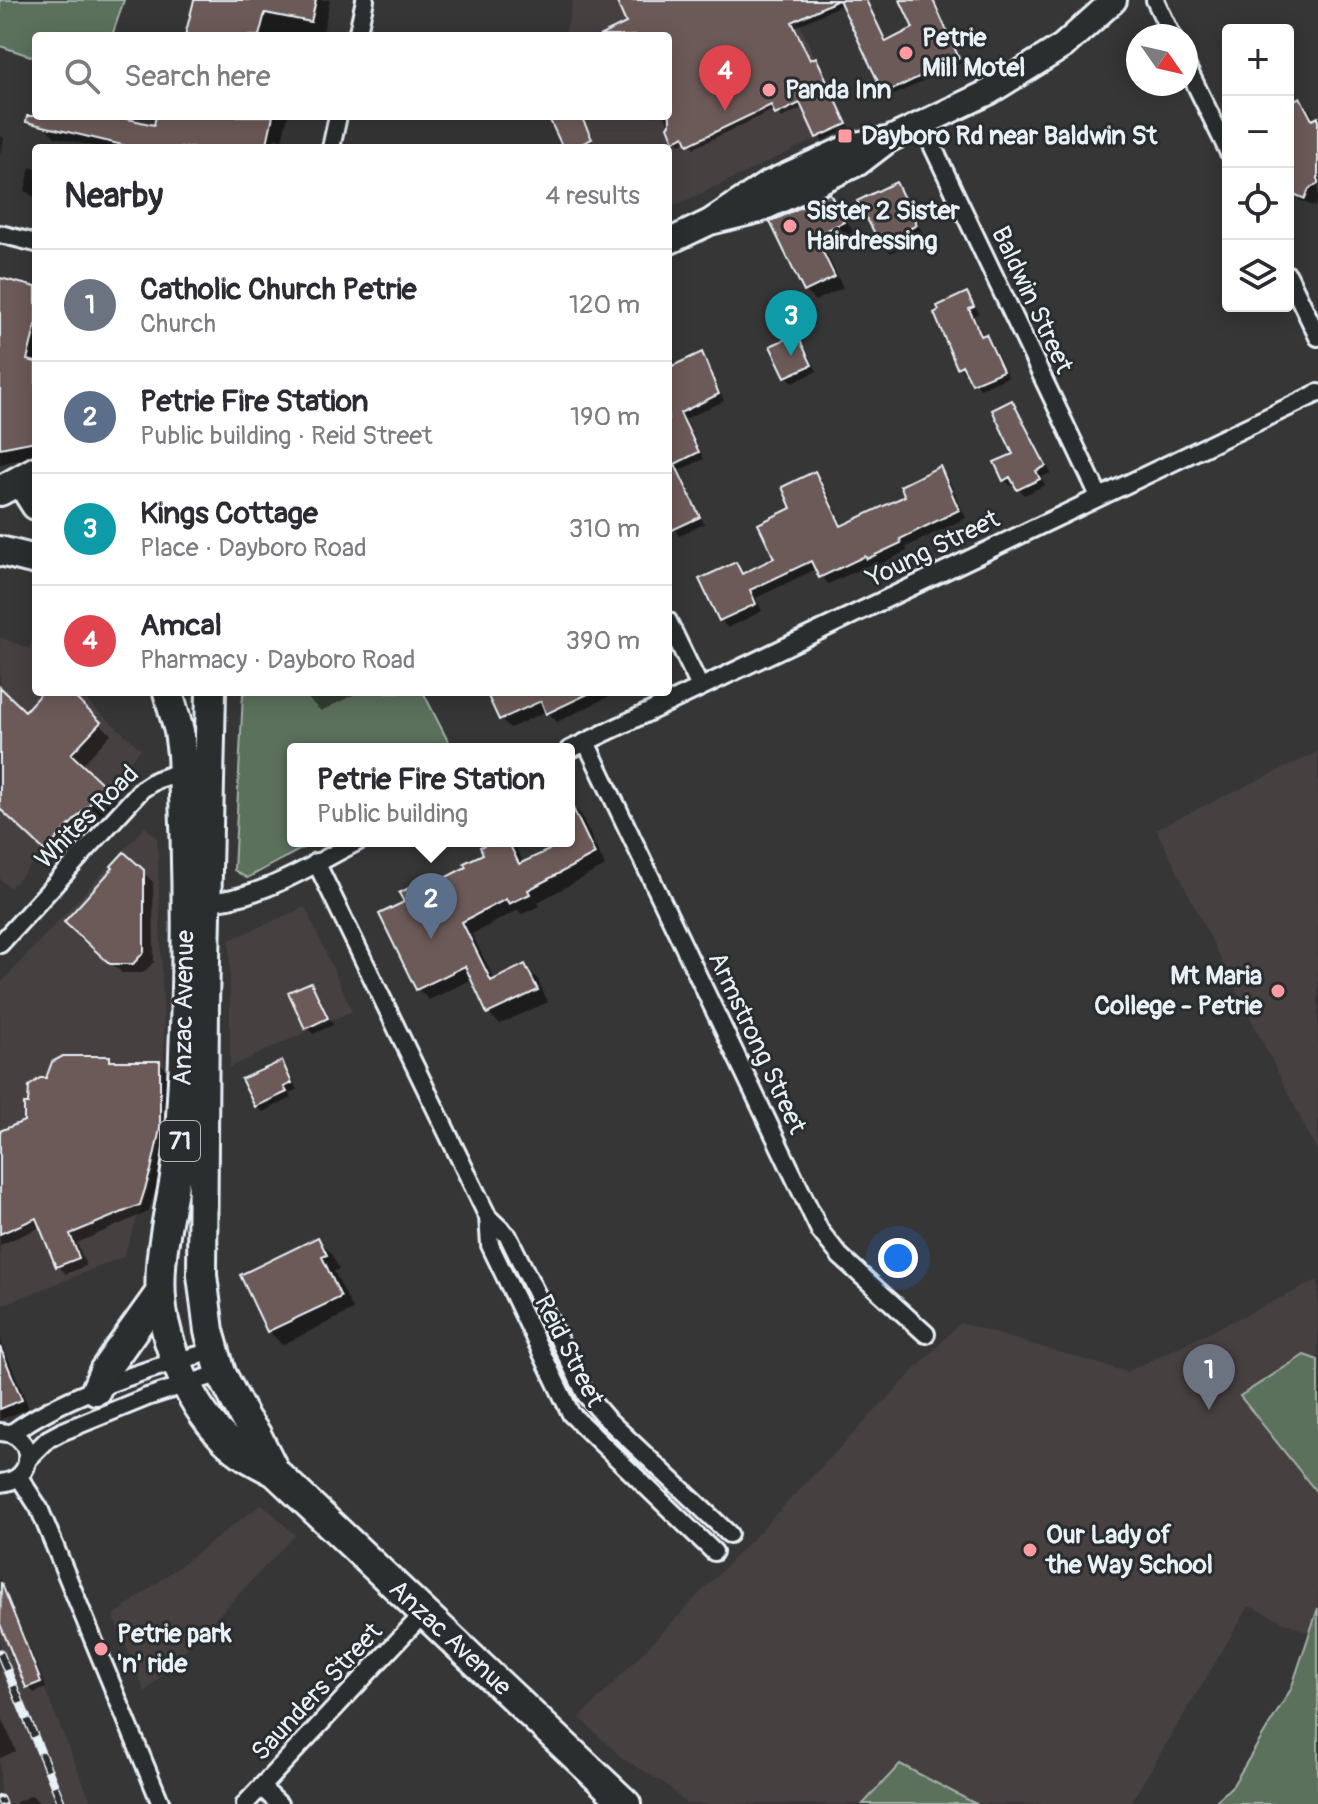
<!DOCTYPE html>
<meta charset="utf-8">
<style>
body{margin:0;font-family:Pangolin,sans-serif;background:#f7f7f7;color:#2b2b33}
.controls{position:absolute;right:24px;top:24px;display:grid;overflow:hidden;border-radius:8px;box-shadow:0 4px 20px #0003}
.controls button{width:72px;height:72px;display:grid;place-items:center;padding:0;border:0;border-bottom:2px solid #e1e1e2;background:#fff;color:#2b2b33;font:40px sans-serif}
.compass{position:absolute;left:1126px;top:24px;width:72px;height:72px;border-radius:50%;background:#fff;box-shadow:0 4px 20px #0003;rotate:124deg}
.you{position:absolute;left:898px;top:1258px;width:28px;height:28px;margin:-20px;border:6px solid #fff;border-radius:50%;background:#1a73e8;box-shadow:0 0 0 12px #1a73e833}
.badge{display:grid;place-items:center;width:52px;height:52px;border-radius:50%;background:#8a5d65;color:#fff;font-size:26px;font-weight:700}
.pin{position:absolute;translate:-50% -66px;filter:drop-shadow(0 2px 4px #0008)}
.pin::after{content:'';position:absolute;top:42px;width:28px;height:24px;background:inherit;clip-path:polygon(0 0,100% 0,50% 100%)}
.popup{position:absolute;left:287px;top:743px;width:288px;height:104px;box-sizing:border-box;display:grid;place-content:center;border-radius:8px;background:#fff;filter:drop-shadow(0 2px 6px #0005);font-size:26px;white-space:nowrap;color:#7c7c81}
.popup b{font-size:30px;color:#2b2b33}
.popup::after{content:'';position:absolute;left:50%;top:100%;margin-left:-16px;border:16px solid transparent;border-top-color:#fff}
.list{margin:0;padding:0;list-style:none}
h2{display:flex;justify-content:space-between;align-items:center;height:104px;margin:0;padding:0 32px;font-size:34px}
h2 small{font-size:26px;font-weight:400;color:#7c7c81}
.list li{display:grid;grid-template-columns:52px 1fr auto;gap:24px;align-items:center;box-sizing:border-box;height:112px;padding:0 32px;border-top:2px solid #e1e1e2}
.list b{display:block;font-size:30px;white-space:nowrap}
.list p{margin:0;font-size:26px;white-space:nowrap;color:#7c7c81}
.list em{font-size:26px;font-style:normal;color:#7c7c81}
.icon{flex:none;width:44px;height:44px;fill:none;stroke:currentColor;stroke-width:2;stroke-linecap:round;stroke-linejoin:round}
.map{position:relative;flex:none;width:1318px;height:1804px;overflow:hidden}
.search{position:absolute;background:#fff;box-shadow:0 4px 20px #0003;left:32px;top:32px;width:640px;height:88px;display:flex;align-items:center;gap:20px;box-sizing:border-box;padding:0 28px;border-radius:8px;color:#7c7c81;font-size:30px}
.panel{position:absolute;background:#fff;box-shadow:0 4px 20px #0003;left:32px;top:144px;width:640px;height:552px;border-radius:8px}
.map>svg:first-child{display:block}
</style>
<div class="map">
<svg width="1318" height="1804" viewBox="0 0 1318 1804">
<rect width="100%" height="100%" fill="#373637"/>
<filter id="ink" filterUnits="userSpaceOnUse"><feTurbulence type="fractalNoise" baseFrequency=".0125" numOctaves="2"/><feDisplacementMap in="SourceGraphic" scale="16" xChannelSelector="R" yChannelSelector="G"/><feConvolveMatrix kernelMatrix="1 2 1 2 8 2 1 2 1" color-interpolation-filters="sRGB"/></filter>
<g filter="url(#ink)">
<!-- built -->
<path fill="#474141" d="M573 0H788L847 124 668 209V148H563L548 116H668V36H565Z
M36 625V692H87L88 702 141 749 10 888 0 879V637L29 649Z
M1318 752V1153L1156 829Z
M145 827 157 838 164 1030V1135L156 1168 123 1257 0 1306V984Z
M305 907 352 1011 230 1067V940Z
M1318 1280V1629L1309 1633 1249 1606 1130 1804H686L666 1784 622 1758 580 1718 960 1323 1127 1372Z
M262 1504 295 1535 145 1692 113 1616Z
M0 1581 80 1775 92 1804H0Z"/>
<!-- green -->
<path fill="#5c715c" stroke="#a2b1aa" stroke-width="2" d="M0 0H124L112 36H36V58L0 46Z
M247 692H423L452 749H293V841H316L247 878 234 870 243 694Z
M1304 1355 1318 1360V1494L1240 1396Z
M1318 1608V1804H1213L1233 1785 1291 1689Z
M900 1764 972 1802 977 1804H863Z"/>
<!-- shadow -->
<path fill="#0007" d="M198 0H330L322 36H187Z
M618 0H866L887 44 916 29 902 0H934L962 63 952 67 955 73 944 78 939 73 890 97 843 4 795 27 812 62 815 60 820 64 850 128 822 141 804 107 781 118 775 109 694 148 688 140 680 144 676 140 665 116H668V36H621L629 24Z
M1288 86 1295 102 1300 99 1310 109 1315 121 1318 119V200L1315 207 1301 201 1291 191 1292 180 1288 171Z
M45 116H106L173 132 177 116H288L282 140 275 138 273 148H100L55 137 43 125Z
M550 116H580L593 141 580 148H565Z
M0 135 4 139 0 154Z
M30 167 36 169V198L25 191Z
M896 184 902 191 922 232 900 243 902 247 891 253 884 247Z
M829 195 839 205 853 232 823 246 843 288 815 301 805 291 772 223Z
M0 280 36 289V456L0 464Z
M967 295 979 313 974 316 984 337 992 343 1008 377 980 389 968 371 964 373 958 366Z
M797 336 803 342 817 371 793 383 787 376 773 347Z
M701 354 707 361 724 401 685 419 704 459 680 470 704 524 679 536 668 518V381Z
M1011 403 1018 409 1051 473 1041 477 1045 485 1024 495 1015 483 1011 486 1004 479 1015 454Z
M940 469 947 476 966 518 906 547 907 551 876 566 873 563 828 584 816 569 756 598 762 611 728 628 721 620 702 580 736 564 745 575 777 559 794 509 815 474 822 481 844 527 908 497Z
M0 692 25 713 45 692H66L111 734 81 766 116 799 58 861 0 807Z
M301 692H359L321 711Z
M489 692H618L557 722 547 711 510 728 501 719Z
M569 803 581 815 605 866 538 902 540 906 522 914 518 910 472 934 495 981 525 967 537 978 548 1002 500 1024 488 1013 473 979 429 1000 418 989 406 902 433 878 439 883 469 868 486 855 496 841H509L516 848 524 864 551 851 547 841H569Z
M124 855 153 882 154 962 143 973H122L76 931Z
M311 984 317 991 333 1025 313 1034 307 1027Z
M109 1058 114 1063H160L168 1071 167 1138 159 1179 148 1212 77 1243 86 1266 66 1274 58 1266 41 1227 0 1245V1133L26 1122Z
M281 1063 288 1070 297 1090 289 1093 292 1098 263 1112 256 1106Z
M318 1240 331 1253 339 1269 334 1271 353 1310 282 1345 269 1331 243 1276Z
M0 1339 29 1408 0 1420Z
M0 1578 46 1688 34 1693 28 1687 0 1619Z
M0 1713 16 1751 0 1758Z
M32 1795 40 1804H16V1802Z"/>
<!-- building -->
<path fill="#6c5a59" stroke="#e8f1f8" stroke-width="2" d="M194 0H316L311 22 265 13 259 36H185Z
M616 0H838L792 22 810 60 816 57 847 124 816 138 800 103 775 115 771 105 688 145 684 136 674 141 668 126 670 125 668 36H599L626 23Z
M839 0H866L886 42 913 28 900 0H933L959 58 949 63 952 68 938 75 935 69 884 94Z
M1300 97 1312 120 1318 117V184L1309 189 1305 199 1289 192 1288 103Z
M27 116H115L154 125 156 116H273L266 148H135L26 122Z
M548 116H581L592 139 573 148H563Z
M896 182 917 225 895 236 898 241 883 248 857 201Z
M830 193 844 222 815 236 835 277 804 292 770 222Z
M0 278 36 287V324L27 360 36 362V441L0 448Z
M967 292 974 307 969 309 981 336 986 334 1003 371 972 384 962 365 957 368 934 313 939 310 937 306Z
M797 334 812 365 785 377 770 346Z
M702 352 719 394 680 413 699 452 675 464 700 517 668 532V368Z
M1012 400 1046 466 1036 471 1040 479 1017 490 1010 477 1003 481 994 462 1013 454 992 410Z
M940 466 959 510 900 539 901 543 867 559 865 556 819 578 811 561 750 590 756 604 719 621 699 579 736 562 742 574 774 558 758 524 791 508 782 487 815 471 841 526 905 496 900 486Z
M0 687 25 711 42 692H69L101 722 71 754 106 787 45 851 0 809Z
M486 692H592L546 714 541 701 499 720Z
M569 800 595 854 528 890 530 894 509 904 506 899 462 922 491 981 525 964 538 990 487 1014 465 966 416 990 379 914 404 902 399 893 434 876 437 882 466 867 464 863 483 854 480 847 492 841H508L519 864 549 850 544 841H569Z
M124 852 144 870V952L133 964H110L64 922 113 868 111 866Z
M311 982 328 1018 305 1029 288 992Z
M63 1056H110V1061H160V1129L151 1170 140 1205 70 1234 79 1258 56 1267 36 1218 0 1234V1131L24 1121V1104H28L29 1086 40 1078H46L52 1062Z
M282 1061 292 1083 284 1087 287 1092 255 1107 241 1079Z
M318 1237 327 1255 322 1257 341 1297 267 1332 240 1275Z
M0 1347 22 1400 0 1409Z
M1 1582 41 1682 26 1688 0 1624Z"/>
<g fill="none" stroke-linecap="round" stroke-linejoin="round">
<!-- street casing -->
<g stroke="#e8f1f8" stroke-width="22">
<path id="street" d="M1155 0 1172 36
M357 36 365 0
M1186 65 1228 151
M922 124 1099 496
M331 148 338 116
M0 234 36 243
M1288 275 1318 337
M668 621 700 687
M586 742 820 1231 840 1256 926 1334
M569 750 1318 393
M316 862 488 1217 508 1236 586 1395 605 1417 729 1534
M199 902C257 902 309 866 359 841
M0 944 142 789 156 780 183 771
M488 1217 490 1245 571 1414 714 1552
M0 1432C36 1433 37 1481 0 1483
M12 1433C65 1394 149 1368 214 1351
M27 1460 48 1439 61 1432 147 1397 221 1373
M19 1477 39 1508 161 1804
M261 1787 279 1804
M245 1804 424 1613"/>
</g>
<!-- primary casing -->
<g stroke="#e8f1f8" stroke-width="30">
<path id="primary" d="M710 222 759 210 858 163 888 140 989 92 1063 46 1114 0
M668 242 710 222 766 185 854 145 886 140"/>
</g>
<!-- highway casing -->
<g stroke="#e8f1f8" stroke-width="34">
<path id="highway" d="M0 491 36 471
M29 494 36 505
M0 551 36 560
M168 692 179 731 182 754C189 880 188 1009 180 1135 177 1198 151 1257 164 1321 174 1368 201 1426 243 1454 253 1461 264 1466 275 1472L626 1804
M211 692 204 1005 202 1275 209 1331 221 1373 245 1419 256 1434 275 1472
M96 1390 104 1371 160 1293"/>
</g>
<!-- street -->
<use href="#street" stroke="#2a2d2e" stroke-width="16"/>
<!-- primary -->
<use href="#primary" stroke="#2a2d2e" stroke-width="24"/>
<!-- highway -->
<use href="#highway" stroke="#2a2d2e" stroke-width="28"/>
<!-- rail casing -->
<g stroke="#e8f1f8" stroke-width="9">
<path id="rail" d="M0 1653 62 1804
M0 1799 2 1804"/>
</g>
<!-- rail -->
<use href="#rail" stroke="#2a2d2e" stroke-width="6" stroke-dasharray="18" stroke-linecap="butt"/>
</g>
</g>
<!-- markers -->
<g fill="#ff9aa2" stroke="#2a2d2e" stroke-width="3">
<circle cx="906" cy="53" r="8"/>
<circle cx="769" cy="90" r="8"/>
<rect x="837" y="128" width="16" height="16" rx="4"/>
<circle cx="790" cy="226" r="8"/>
<circle cx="1278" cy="991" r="8"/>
<circle cx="1030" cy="1550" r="8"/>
<circle cx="101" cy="1649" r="8"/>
</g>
<g text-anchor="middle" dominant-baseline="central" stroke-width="6" stroke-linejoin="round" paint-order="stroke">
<!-- shield labels -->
<rect fill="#2a2d2e" stroke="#afb6bb" stroke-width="2" x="160" y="1121" width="40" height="40" rx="6"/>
<g font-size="24" font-weight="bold" fill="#e8f1f8">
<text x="180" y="1141">71</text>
</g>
<!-- poi labels -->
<g font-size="26" font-weight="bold" fill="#e8f1f8" stroke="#2a2d2e" text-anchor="start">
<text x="922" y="38">Petrie<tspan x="922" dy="30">Mill Motel</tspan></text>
<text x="785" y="90">Panda Inn</text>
<text x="861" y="136">Dayboro Rd near Baldwin St</text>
<text x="806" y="211">Sister 2 Sister<tspan x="806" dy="30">Hairdressing</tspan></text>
<text x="1262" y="976" text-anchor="end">Mt Maria<tspan x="1262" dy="30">College - Petrie</tspan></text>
<text x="1046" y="1535">Our Lady of<tspan x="1046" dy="30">the Way School</tspan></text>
<text x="117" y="1634">Petrie park<tspan x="117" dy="30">'n' ride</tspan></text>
</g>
<!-- street labels -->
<g font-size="26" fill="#e8f1f8" stroke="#2a2d2e">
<text transform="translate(1032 300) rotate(65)">Baldwin Street</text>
<text transform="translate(933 549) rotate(-26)">Young Street</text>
<text transform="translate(87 817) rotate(-45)">Whites Road</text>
<text transform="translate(184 1008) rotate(-89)">Anzac Avenue</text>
<text transform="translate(757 1043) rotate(65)">Armstrong Street</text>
<text transform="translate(569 1351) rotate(63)">Reid Street</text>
<text transform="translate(450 1638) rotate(43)">Anzac Avenue</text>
<text transform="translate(317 1692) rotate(-47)">Saunders Street</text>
</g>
</g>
</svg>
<div class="controls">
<button>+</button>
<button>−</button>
<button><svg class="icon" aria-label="locate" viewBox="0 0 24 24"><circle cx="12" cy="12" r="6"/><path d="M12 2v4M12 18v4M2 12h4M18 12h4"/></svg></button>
<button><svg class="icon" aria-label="layers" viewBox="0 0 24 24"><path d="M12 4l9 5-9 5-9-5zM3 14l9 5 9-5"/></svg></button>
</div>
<svg class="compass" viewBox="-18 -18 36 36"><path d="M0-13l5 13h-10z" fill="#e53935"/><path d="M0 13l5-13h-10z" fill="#7c7c81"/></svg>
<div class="you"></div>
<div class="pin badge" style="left:1209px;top:1410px;background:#6b7280">1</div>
<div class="pin badge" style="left:431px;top:939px;background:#5c6f8a">2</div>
<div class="popup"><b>Petrie Fire Station</b>Public building</div>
<div class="pin badge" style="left:791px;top:356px;background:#0f9aa8">3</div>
<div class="pin badge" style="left:725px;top:111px;background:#e0444e">4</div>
<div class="search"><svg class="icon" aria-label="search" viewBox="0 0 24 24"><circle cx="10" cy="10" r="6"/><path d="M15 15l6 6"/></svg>Search here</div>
<section class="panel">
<h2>Nearby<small>4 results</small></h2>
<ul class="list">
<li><span class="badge" style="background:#6b7280">1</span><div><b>Catholic Church Petrie</b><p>Church</p></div><em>120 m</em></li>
<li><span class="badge" style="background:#5c6f8a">2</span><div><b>Petrie Fire Station</b><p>Public building · Reid Street</p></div><em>190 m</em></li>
<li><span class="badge" style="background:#0f9aa8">3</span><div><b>Kings Cottage</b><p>Place · Dayboro Road</p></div><em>310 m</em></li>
<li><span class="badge" style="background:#e0444e">4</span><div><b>Amcal</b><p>Pharmacy · Dayboro Road</p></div><em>390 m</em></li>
</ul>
</section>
</div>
